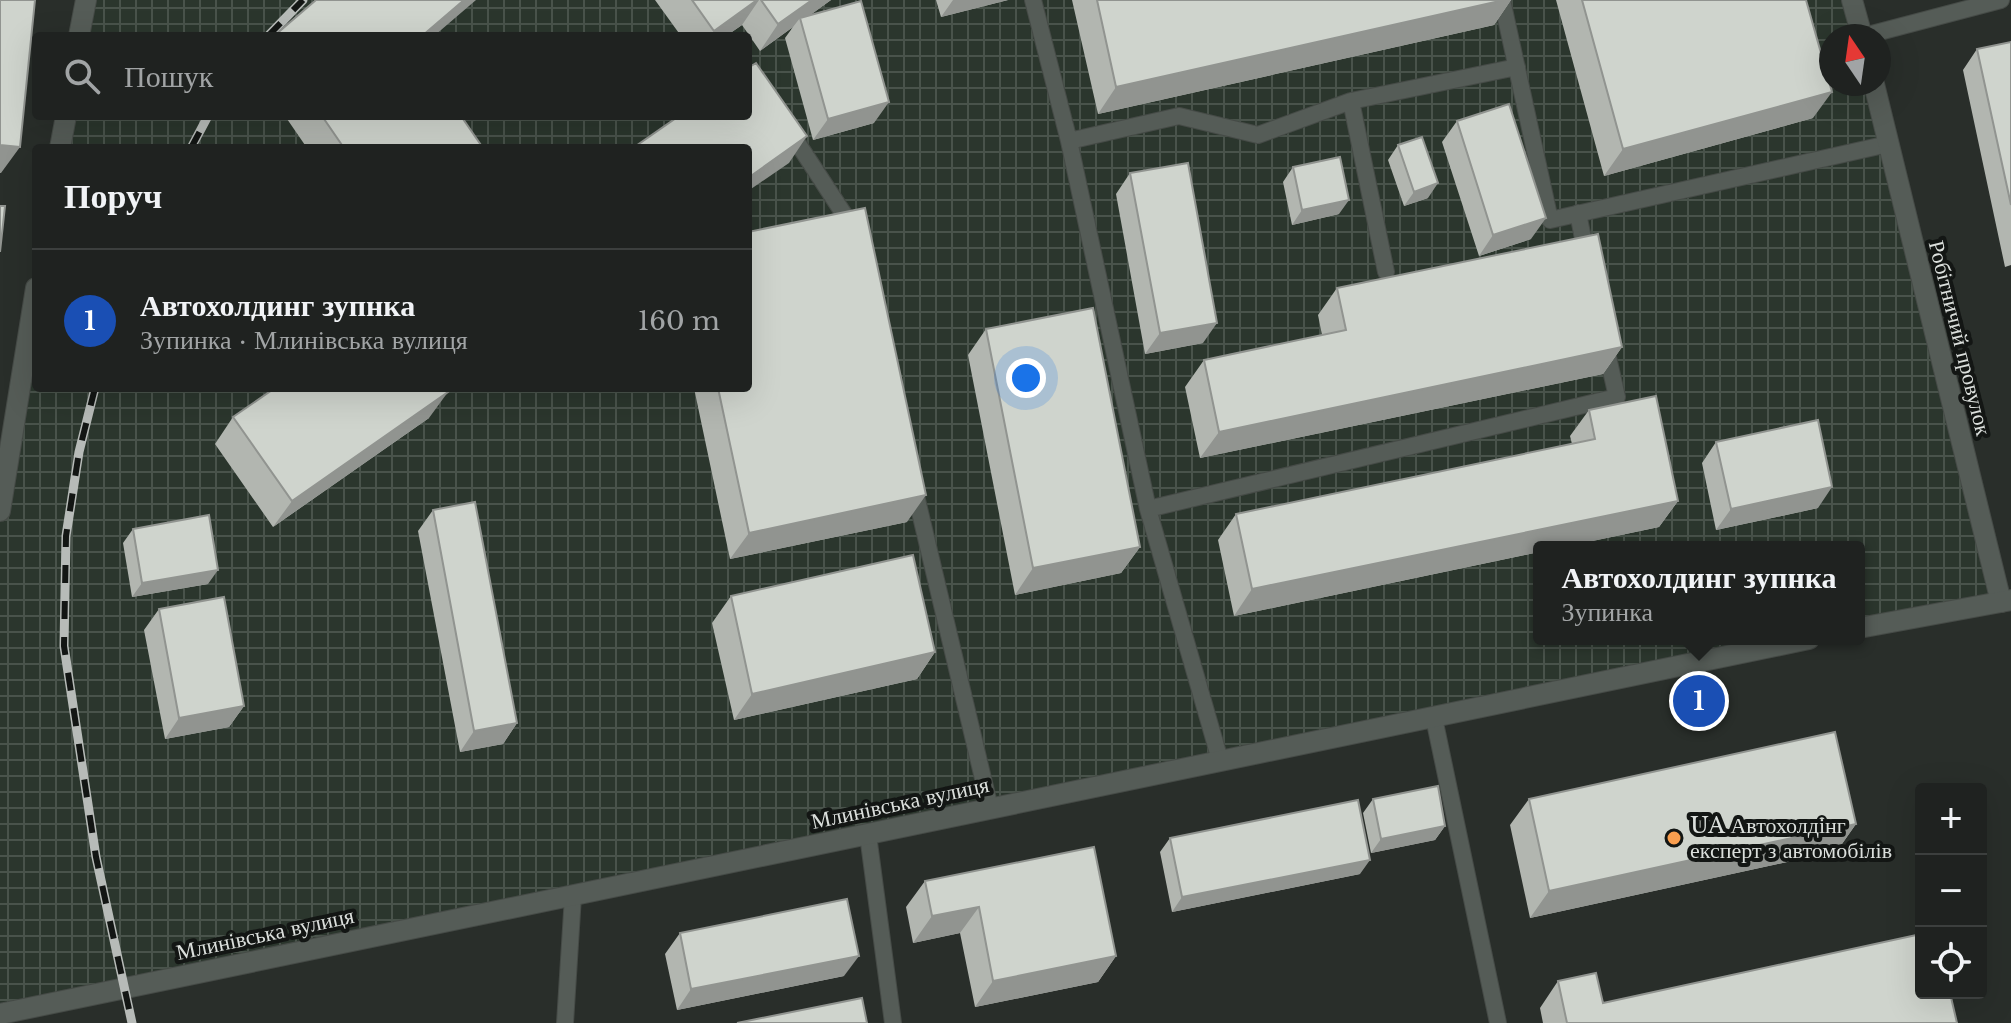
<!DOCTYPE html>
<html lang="uk">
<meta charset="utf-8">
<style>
body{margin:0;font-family:"Libre Baskerville",serif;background:#2c2f2d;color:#f1f3f6}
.controls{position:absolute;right:24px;bottom:24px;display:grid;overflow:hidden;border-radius:8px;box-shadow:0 8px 32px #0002}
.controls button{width:72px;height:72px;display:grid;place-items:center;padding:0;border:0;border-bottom:2px solid #3c3f3e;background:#1f2220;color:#f1f3f6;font:40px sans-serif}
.compass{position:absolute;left:1819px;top:24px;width:72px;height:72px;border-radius:50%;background:#1f2220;box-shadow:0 8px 32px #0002;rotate:347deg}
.you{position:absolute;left:1026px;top:378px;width:28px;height:28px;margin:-20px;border:6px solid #fff;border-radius:50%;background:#1a73e8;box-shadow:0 0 0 12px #1a73e833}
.badge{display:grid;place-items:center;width:52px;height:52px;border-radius:50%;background:#fa9f4f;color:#fff;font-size:26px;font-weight:700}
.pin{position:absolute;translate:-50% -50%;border:4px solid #fff;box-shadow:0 2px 8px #0006}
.popup{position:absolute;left:1533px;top:541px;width:332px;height:104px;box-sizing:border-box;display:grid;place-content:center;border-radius:8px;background:#1f2220;filter:drop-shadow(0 2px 6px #0005);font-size:26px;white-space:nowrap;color:#a1a4a5}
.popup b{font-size:30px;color:#f1f3f6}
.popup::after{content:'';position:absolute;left:50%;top:100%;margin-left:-16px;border:16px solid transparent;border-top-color:#1f2220}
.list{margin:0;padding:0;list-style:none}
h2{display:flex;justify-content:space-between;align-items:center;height:104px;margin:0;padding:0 32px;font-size:34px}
h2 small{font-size:26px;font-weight:400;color:#a1a4a5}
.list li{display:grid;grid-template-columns:52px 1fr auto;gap:24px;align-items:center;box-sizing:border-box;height:144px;padding:0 32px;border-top:2px solid #3c3f3e}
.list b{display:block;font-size:30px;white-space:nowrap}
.list p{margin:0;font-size:26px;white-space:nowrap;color:#a1a4a5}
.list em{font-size:26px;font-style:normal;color:#a1a4a5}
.icon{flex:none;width:44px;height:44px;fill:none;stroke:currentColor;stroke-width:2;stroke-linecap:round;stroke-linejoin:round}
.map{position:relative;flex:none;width:2011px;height:1023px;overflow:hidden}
.search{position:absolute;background:#1f2220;box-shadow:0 8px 32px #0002;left:32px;top:32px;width:720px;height:88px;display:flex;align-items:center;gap:20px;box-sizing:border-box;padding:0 28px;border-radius:8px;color:#a1a4a5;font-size:30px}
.panel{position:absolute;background:#1f2220;box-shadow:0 8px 32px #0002;left:32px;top:144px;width:720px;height:248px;border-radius:8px}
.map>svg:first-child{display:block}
</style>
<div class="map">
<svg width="2011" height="1023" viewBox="0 0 2011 1023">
<defs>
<pattern id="industrial-grid" width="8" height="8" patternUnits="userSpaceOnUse" patternTransform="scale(2)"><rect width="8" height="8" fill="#2b362d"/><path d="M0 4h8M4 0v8" fill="none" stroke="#49534b"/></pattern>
</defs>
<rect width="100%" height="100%" fill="#292e2a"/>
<!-- industrial -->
<path fill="url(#industrial-grid)" d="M86 0H1852L1862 36H1831V84H1874L2001 602 1859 628V547H1539V639H1809L0 1014V511L36 288V388H748V148H60L66 116H748V36H79Z"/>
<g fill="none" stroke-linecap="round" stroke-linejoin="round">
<!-- lane casing -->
<g stroke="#464b47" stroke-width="18">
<path id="lane" d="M1033 0 1069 141 1148 509 1220 760
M1502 0 1550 220 1888 144
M1864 36 2001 0
M1351 101 1386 272
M789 130 853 228
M1069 141 1179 116 1258 135 1351 101 1517 67
M1578 213 1587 259
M914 487 990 808
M1148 509 1617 397 1605 344
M1434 718 1498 1023
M868 835 893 1023
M565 1023 573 896"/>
</g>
<!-- street casing -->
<g stroke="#464b47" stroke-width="22">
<path id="street" d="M1852 0 1862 36
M79 36 86 0
M1874 84 2001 602
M60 148 66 116
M0 511 36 288"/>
</g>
<!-- secondary casing -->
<g stroke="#464b47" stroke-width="22">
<path id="secondary" d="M1859 628 2011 600
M0 1014 1809 639"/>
</g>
<!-- lane -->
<use href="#lane" stroke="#555c57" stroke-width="16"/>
<!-- street -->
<use href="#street" stroke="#555c57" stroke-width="20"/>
<!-- secondary -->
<use href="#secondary" stroke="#555c57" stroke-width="20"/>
<!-- rail casing -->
<g stroke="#b7bbb8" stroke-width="9">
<path id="rail" d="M268 36 303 0
M191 148 208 116
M95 388 79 452 66 536 64 646 96 857 132 1023"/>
</g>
<!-- rail -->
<use href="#rail" stroke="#131614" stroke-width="6" stroke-dasharray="18" stroke-linecap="butt"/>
</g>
<!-- wall -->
<path fill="#b2b6b0" d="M655 0H831L810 15 874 123 813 140 785 38 793 27 760 51 742 25 726 36H681Z
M936 0H1008L941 17Z
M1072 0H1511L1494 25 1098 114Z
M1556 0H1806L1813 118 1604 176Z
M2011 42V265L2005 267 1963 70 1977 49Z
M285 116H461L483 148H307Z
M1457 121 1531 239 1479 256 1442 142Z
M1398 145 1428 198 1404 206 1388 160Z
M1293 167 1339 214 1292 225 1283 182Z
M1130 173 1203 343 1145 354 1116 194Z
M1337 288 1622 347 1603 374 1200 458 1185 387 1204 360 1322 335 1318 315Z
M986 329 1140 547 1121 573 1015 595 968 355Z
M694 388H748L907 522 730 559Z
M1589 410 1678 501 1659 527 1564 547H1539V552L1234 616 1218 540 1236 514 1572 444 1570 436Z
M233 417 429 418 273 527 215 444Z
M1716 442 1818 508 1716 530 1702 463Z
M433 510 517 723 503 744 460 752 418 531Z
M133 529 208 584 132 597 123 543Z
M731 596 935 652 917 679 734 720 712 623Z
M159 609 244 706 229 727 165 739 144 630Z
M1373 799 1445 826 1435 840 1371 853 1363 813Z
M1529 799 1856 824 1837 851 1530 918 1510 825Z
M1170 838 1360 874 1172 912 1160 852Z
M925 881 1116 956 1098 982 975 1007 960 933 913 943 906 907Z
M680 933 844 976 677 1010 665 954Z
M1558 981 1603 1003 1957 1023H1543L1540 1008Z"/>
<!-- shaded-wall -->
<path fill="#919490" d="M464 0H476L434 36H422Z
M757 0H759L742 25 726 36H711L714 31Z
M812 0H831L801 22 800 18 793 27 760 51 778 24Z
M953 0H1008L941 17Z
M1504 0H1511L1494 25 1098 114 1116 87Z
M1832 92 1813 118 1604 176 1623 149Z
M889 102 874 123 813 140 828 119Z
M807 136 789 163 748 191V178Z
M0 145 20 147 1 173H0Z
M1438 183 1428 198 1404 206 1414 192Z
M1349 200 1339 214 1292 225 1302 210Z
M1546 218 1531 239 1479 256 1493 235Z
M1217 323 1203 343 1145 354 1160 333Z
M1622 347 1603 374 1200 458 1219 432Z
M448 392 429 418 273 527 292 501Z
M1832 487 1818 508 1716 530 1731 509Z
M926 495 907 522 730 559 749 533Z
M1678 501 1659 527 1564 547H1539V552L1234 616 1252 589Z
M1140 547 1121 573 1015 595 1033 568Z
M218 570 208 584 132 597 142 583Z
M935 652 917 679 734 720 752 694Z
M244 706 229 727 165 739 179 718Z
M517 723 503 744 460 752 474 731Z
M1856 824 1837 851 1530 918 1549 891Z
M1445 826 1435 840 1371 853 1381 839Z
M1370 860 1360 874 1172 912 1182 897Z
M979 907 960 933 913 943 932 916Z
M859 956 844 976 677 1010 691 989Z
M1116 956 1098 982 975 1007 993 981Z"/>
<!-- building -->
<path fill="#cfd4cd" stroke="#919490" stroke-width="2" d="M0 0H35L20 147 0 145Z
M316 0H464L422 36H274Z
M692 0H757L714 31Z
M761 0H812L778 24Z
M1097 0H1504L1116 87Z
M1582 0H1806L1832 92 1623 149Z
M861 1 889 102 828 119 800 18Z
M2011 42V205L1977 49Z
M756 63 807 136 748 178V148H633L679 116H748V68Z
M1509 104 1546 218 1493 235 1457 121Z
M322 116H461L483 148H344Z
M1422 137 1438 183 1414 192 1398 145Z
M1340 157 1349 200 1302 210 1293 167Z
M1188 163 1217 323 1160 333 1130 173Z
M0 206H5L0 252Z
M865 208 926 495 749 533 718 388H748V232Z
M1598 234 1622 347 1219 432 1204 360 1346 330 1337 288Z
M1093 308 1140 547 1033 568 986 329Z
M275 388H445L448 392 292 501 233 417Z
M1656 396 1678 501 1252 589 1236 514 1595 439 1589 410Z
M1818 420 1832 487 1731 509 1716 442Z
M475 502 517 723 474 731 433 510Z
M209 515 218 570 142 583 133 529Z
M913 555 935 652 752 694 731 596Z
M224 597 244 706 179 718 159 609Z
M1835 732 1856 824 1549 891 1529 799Z
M1438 786 1445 826 1381 839 1373 799Z
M1358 800 1370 860 1182 897 1170 838Z
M1094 847 1116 956 993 981 979 907 932 916 925 881Z
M847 899 859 956 691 989 680 933Z
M1921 934V993H1950L1957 1023H1567L1558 981 1596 973 1603 1003Z
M862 998 867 1023H737Z"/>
<!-- markers -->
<circle fill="#fa9f4f" stroke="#131614" stroke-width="3" cx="1674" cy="838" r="8"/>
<g text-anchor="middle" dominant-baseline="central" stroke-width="8" stroke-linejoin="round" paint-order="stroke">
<!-- street labels -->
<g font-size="22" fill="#dbdfdc" stroke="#131614">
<text transform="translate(1960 338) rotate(76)">Робітничий провулок</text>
<text transform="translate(900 803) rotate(-12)">Млинівська вулиця</text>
<text transform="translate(265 934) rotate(-12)">Млинівська вулиця</text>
</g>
<!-- poi labels -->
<g font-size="22" fill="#dbdfdc" stroke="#131614" text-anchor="start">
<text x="1690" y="825">UA Автохолдінг<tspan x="1690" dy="25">експерт з автомобілів</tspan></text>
</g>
</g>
</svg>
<div class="controls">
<button>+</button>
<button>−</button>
<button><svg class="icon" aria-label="locate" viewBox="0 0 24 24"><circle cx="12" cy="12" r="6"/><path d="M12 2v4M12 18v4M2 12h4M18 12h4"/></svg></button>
</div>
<svg class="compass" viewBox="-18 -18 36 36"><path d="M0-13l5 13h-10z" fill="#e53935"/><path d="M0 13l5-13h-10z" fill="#a1a4a5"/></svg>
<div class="you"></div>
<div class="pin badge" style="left:1699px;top:701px;background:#1a4fb4">1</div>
<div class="popup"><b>Автохолдинг зупнка</b>Зупинка</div>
<div class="search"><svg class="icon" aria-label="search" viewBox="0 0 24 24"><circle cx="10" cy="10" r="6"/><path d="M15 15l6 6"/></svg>Пошук</div>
<section class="panel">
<h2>Поруч<small></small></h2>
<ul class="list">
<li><span class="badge" style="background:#1a4fb4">1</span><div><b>Автохолдинг зупнка</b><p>Зупинка · Млинівська вулиця</p></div><em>160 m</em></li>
</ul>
</section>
</div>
